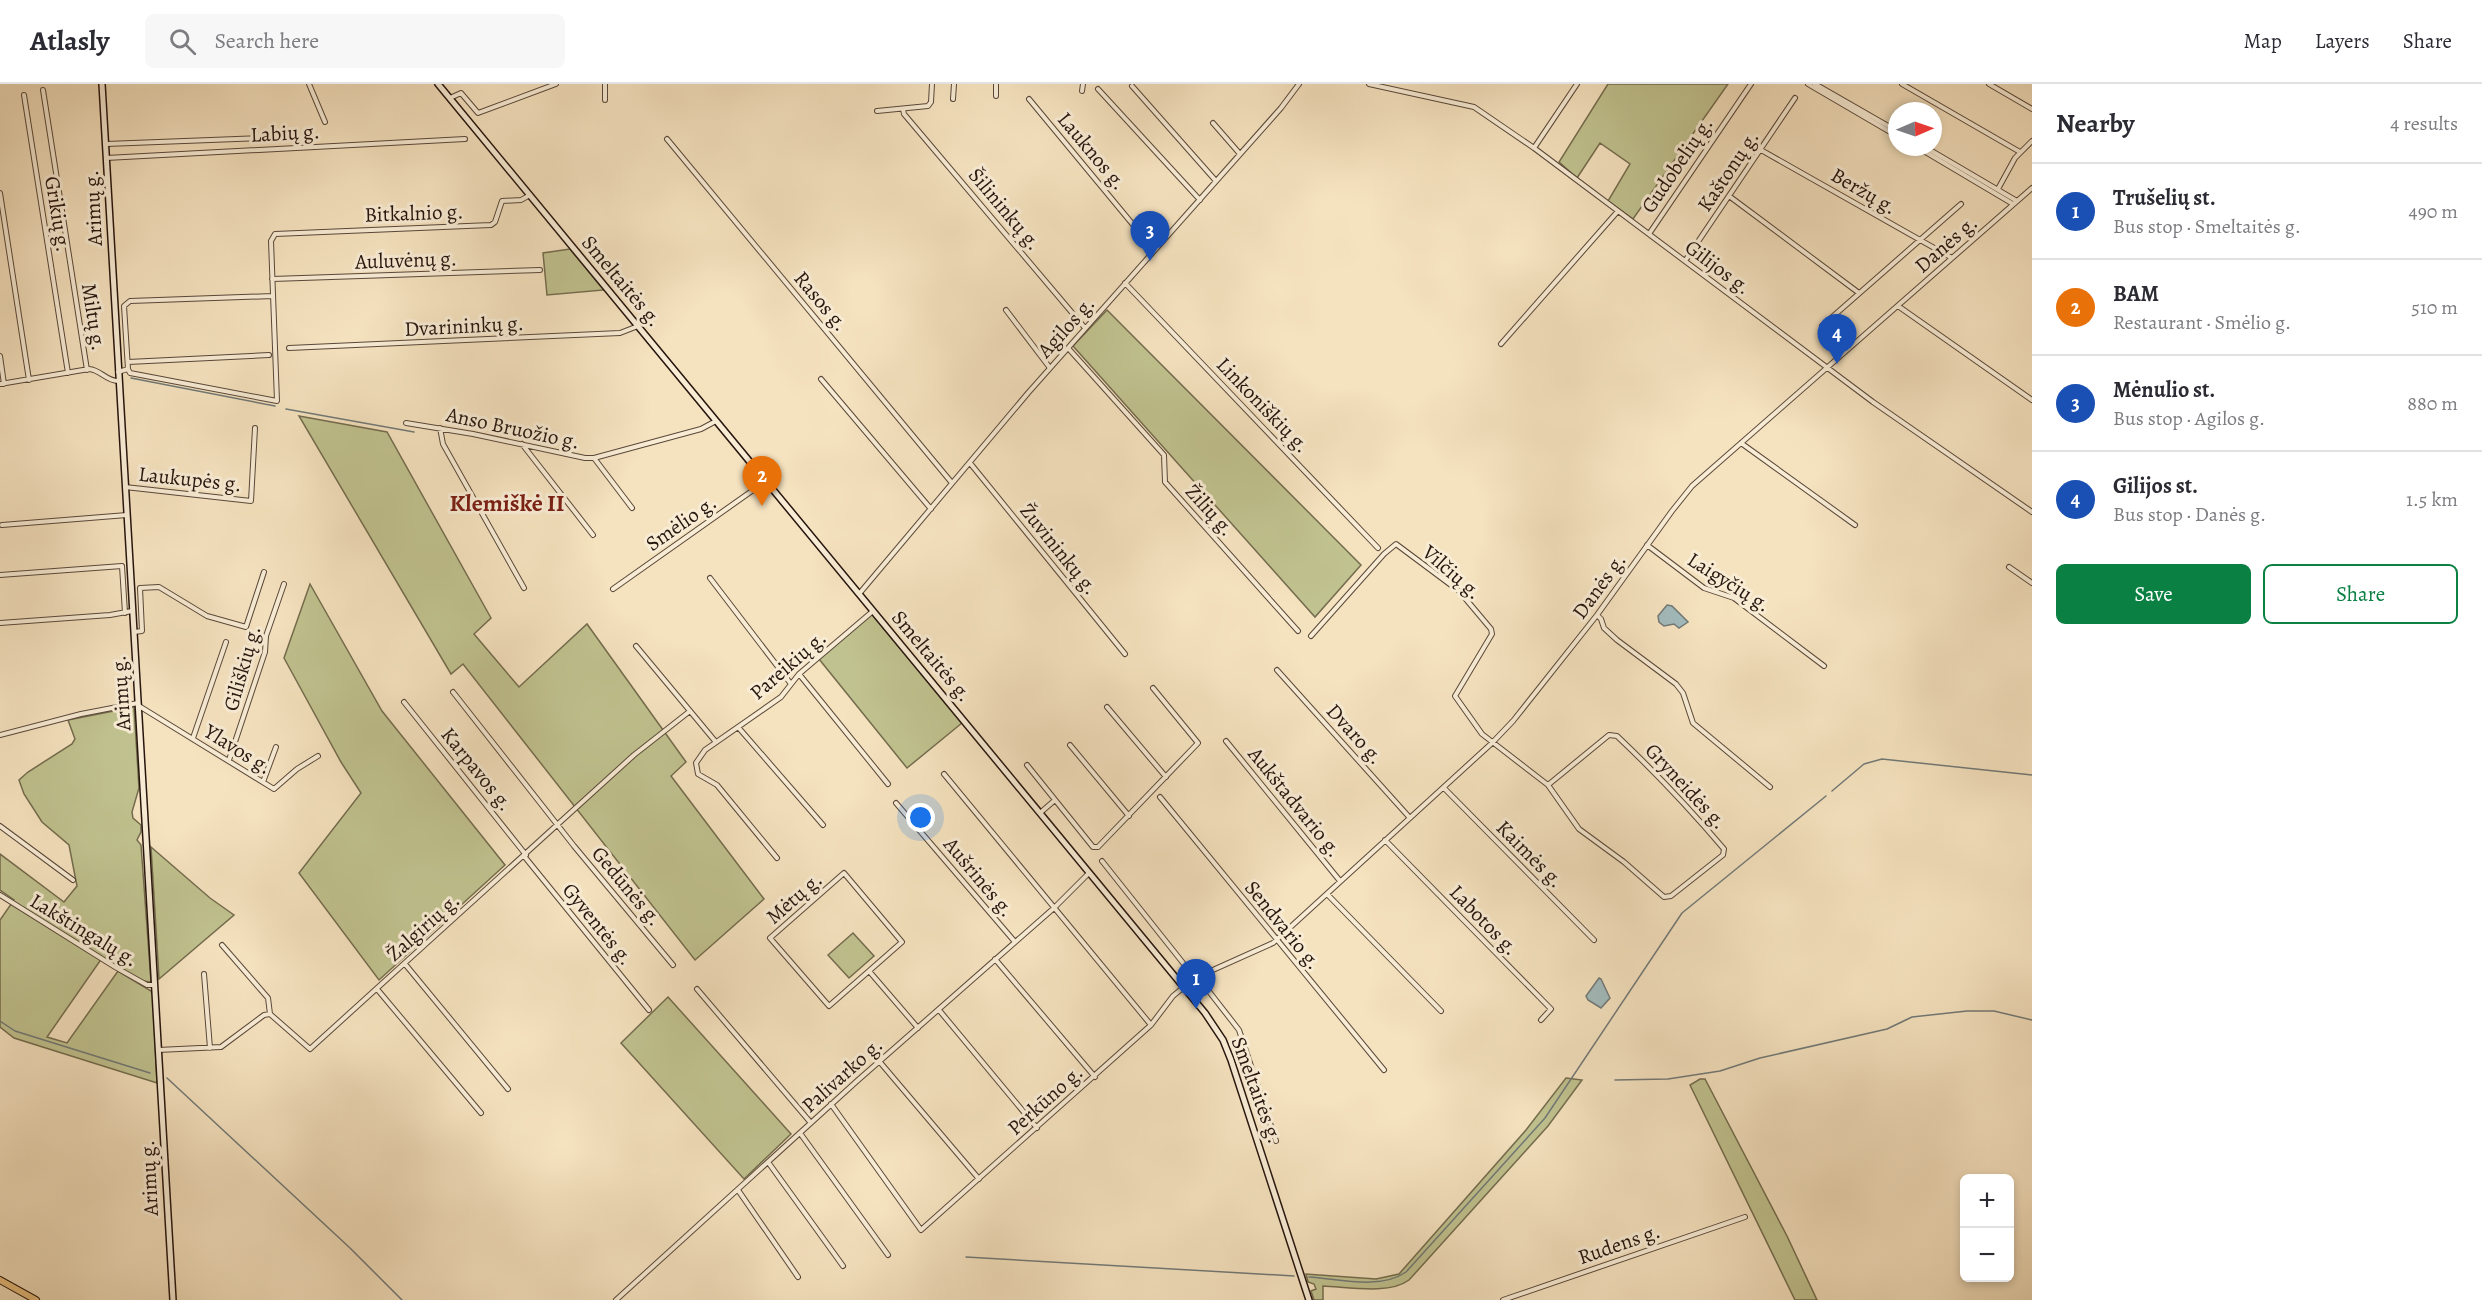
<!DOCTYPE html>
<meta charset="utf-8">
<style>
body{margin:0;font-family:Alegreya,serif;background:#f7f7f7;color:#2b2b33}
.controls{position:absolute;right:18px;bottom:18px;display:grid;overflow:hidden;border-radius:9px;box-shadow:0 3px 9px #0003}
.controls button{width:54px;height:54px;display:grid;place-items:center;padding:0;border:0;border-bottom:2px solid #e1e1e2;background:#fff;color:#2b2b33;font:30px sans-serif}
.compass{position:absolute;left:1888px;top:18px;width:54px;height:54px;border-radius:50%;background:#fff;box-shadow:0 3px 9px #0003;rotate:88deg}
.you{position:absolute;left:921px;top:734px;width:21px;height:21px;margin:-15px;border:4px solid #fff;border-radius:50%;background:#1a73e8;box-shadow:0 0 0 9px #1a73e833}
.badge{display:grid;place-items:center;width:39px;height:39px;border-radius:50%;background:#0b8043;color:#fff;font-size:20px;font-weight:700}
.pin{position:absolute;translate:-50% -50px;filter:drop-shadow(0 2px 3px #0008)}
.pin::after{content:'';position:absolute;top:32px;width:21px;height:18px;background:inherit;clip-path:polygon(0 0,100% 0,50% 100%)}
.list{margin:0;padding:0;list-style:none}
h2{display:flex;justify-content:space-between;align-items:center;height:78px;margin:0;padding:0 24px;font-size:26px}
h2 small{font-size:20px;font-weight:400;color:#7c7c81}
.list li{display:grid;grid-template-columns:39px 1fr auto;gap:18px;align-items:center;box-sizing:border-box;height:96px;padding:0 24px;border-top:2px solid #e1e1e2}
.list b{display:block;font-size:22px;white-space:nowrap}
.list p{margin:0;font-size:20px;white-space:nowrap;color:#7c7c81}
.list em{font-size:20px;font-style:normal;color:#7c7c81}
.actions{display:flex;gap:12px;padding:18px 24px}
.actions a{flex:1;padding:14px 0;border:2px solid #0b8043;border-radius:9px;text-align:center;font-size:21px;color:#0b8043}
.actions .main{background:#0b8043;color:#fff}
.icon{flex:none;width:33px;height:33px;fill:none;stroke:currentColor;stroke-width:2;stroke-linecap:round;stroke-linejoin:round}
.map{position:relative;flex:none;width:2032px;height:1216px;overflow:hidden}
header{display:flex;align-items:center;gap:36px;box-sizing:border-box;height:84px;padding:0 30px;background:#fff;border-bottom:2px solid #e1e1e2}
header strong{font-size:28px}
nav{display:flex;gap:33px;margin-inline-start:auto;font-size:21px}
.search{width:420px;height:54px;background:#f7f7f7;display:flex;align-items:center;gap:15px;box-sizing:border-box;padding:0 21px;border-radius:9px;color:#7c7c81;font-size:22px}
main{display:flex}
aside{flex:1;background:#fff}
.map>svg:first-child{display:block}
</style>
<header>
<strong>Atlasly</strong>
<div class="search"><svg class="icon" aria-label="search" viewBox="0 0 24 24"><circle cx="10" cy="10" r="6"/><path d="M15 15l6 6"/></svg>Search here</div>
<nav><a>Map</a><a>Layers</a><a>Share</a></nav>
</header>
<main>
<div class="map">
<svg width="2032" height="1216" viewBox="0 0 2032 1216">
<rect width="100%" height="100%" fill="#f5e2bf"/>
<filter id="stains"><feTurbulence type="fractalNoise" baseFrequency=".00333" numOctaves="4"/><feColorMatrix values="0 0 0 0 .2 0 0 0 0 .09 0 0 0 0 .02 0 0 0 .5 -.17"/></filter>
<radialGradient id="worn" r=".72"><stop offset=".6" stop-color="#630" stop-opacity="0"/><stop offset="1" stop-color="#630" stop-opacity=".3"/></radialGradient>
<!-- green -->
<path fill="#c0c28f" stroke="#746c4e" stroke-width="1.5" d="M1608 0H1728L1633 135 1608 117 1630 80 1600 59 1577 94 1559 78Z
M570 165 604 206 547 211 543 169Z
M1107 226 1361 481 1315 533 1073 262Z
M299 332 387 348 491 534 474 550 519 603 587 540 686 678 671 692 764 815 695 876 463 580 451 590Z
M310 500 382 627 505 781 379 896 299 789 361 709 341 678 284 574Z
M872 530 962 639 907 684 819 575Z
M134 623 139 704 132 728 133 734 141 741V748L137 756 141 761 151 898 142 897 102 874 47 953 67 959 118 887 151 907 153 912 157 999 14 954 0 943V836L14 816 0 806V770L64 818 77 802 69 761 42 738 24 710 19 696 28 688 72 660 75 655 68 636Z
M151 763 210 814 234 831 159 895Z
M853 849 874 872 849 894 828 871Z
M668 913 791 1050 744 1095 621 959Z
M1566 994 1582 996 1548 1042 1409 1196C1389 1211 1348 1203 1323 1202V1216H1314L1311 1207 1316 1205 1314 1200 1308 1198 1306 1190 1376 1195 1399 1190 1526 1046Z
M1700 995H1705L1787 1152 1817 1216H1795L1690 1001Z"/>
<!-- water -->
<path fill="#a2bbbd" stroke="#717977" stroke-width="1.5" d="M1667 521 1672 522 1688 538 1679 544 1674 540 1664 542 1659 538 1658 532Z
M1599 894 1601 895 1610 914 1601 924 1588 916 1586 912Z"/>
<g fill="none" stroke-linecap="round" stroke-linejoin="round">
<!-- stream -->
<path stroke="#717977" stroke-width="1.5" d="M131 294 275 322
M286 325 414 348
M1832 707 1864 680 1882 675 2032 691
M0 937 15 947 150 989
M167 994 350 1164 402 1216
M1615 996 1668 995 1720 987 1760 974 1887 945 1912 933 1967 927H1994L2032 936
M966 1173 1294 1192
M1309 1193C1340 1195 1380 1206 1406 1188L1545 1034 1682 829 1826 712"/>
<!-- minor casing -->
<g stroke="#5a483a" stroke-width="6">
<path id="minor" d="M309 0 325 38
M605 0V16
M1369 0 1474 23 1534 64 1873 318 2032 428
M1808 0 1897 52
M1815 0 1897 47
M1902 0 2020 68
M1989 0 2032 25
M1132 2 1216 97
M1098 5 1200 116
M43 6 87 286
M1082 7 1083 0
M24 11 68 289
M996 12V0
M450 14 461 9 478 29 556 0
M953 15 954 0
M1029 15 1154 166
M903 25 904 30 1085 244
M877 27 928 22 931 18 932 0
M1213 39 1240 70
M667 55 952 399
M106 60 285 53
M1917 63 2013 120
M1925 63 2017 117
M1534 64 1577 0
M1761 66 1952 174
M106 74 465 55
M1998 105 2015 74 2032 57
M0 109 29 296
M1729 112 1859 209
M1649 150 1751 0
M1685 177 1795 14
M272 195 540 186
M1125 199 1378 464
M1898 222 2032 316
M1006 226 1050 284
M1822 242 1961 120
M1501 260 1618 127
M289 264 620 249 638 242
M1068 264 1164 371 1165 398 1298 547
M0 272 4 300
M128 278 269 271
M128 285 130 289 277 317 271 157 275 150 491 141 495 138 502 117 521 116 530 111
M118 288 128 285 124 222 130 217 272 212
M821 295 931 425
M0 300 89 285C101 286 106 297 118 297
M406 339 473 350 585 374H594L701 345 716 337
M440 344 443 360 524 504
M1741 359 1855 441
M522 360 593 451
M594 374 632 424
M970 379 1125 570
M125 403 251 417 255 344
M2 441 127 431
M1647 461 1704 504 1734 514 1824 582
M2009 483 2032 499
M0 491 122 482 125 529
M710 494 791 600
M613 505 766 397
M859 510 1028 309 1281 24 1299 0
M1597 531 1601 535 1604 544 1617 556 1676 600 1683 609 1693 639 1770 703
M0 539 110 531 132 527
M134 548 142 547 140 504 159 503 207 532 246 543 264 488
M1311 552 1384 470 1396 460 1459 507 1491 545 1492 550 1455 612 1482 650 1548 701 1609 651 1617 652C1655 688 1690 725 1724 765L1723 771 1671 812 1664 813 1624 778 1579 745 1548 701
M636 562 715 657
M1277 586 1410 734
M799 590 888 700
M453 608 574 762 673 881
M404 618 526 771
M139 622 274 705 297 685 318 672
M1107 623 1166 693
M738 643 823 741
M0 651 81 630 138 619
M193 654 226 558
M1226 657 1340 797
M1070 661 1129 732
M229 676 265 568 266 552 284 500
M1027 681 1093 763H1098L1198 659 1153 604
M944 690 1151 941
M263 698 276 663
M1444 704 1594 856
M1160 713 1384 986
M896 719 1015 858
M1040 729 1055 716
M0 742 73 796
M1385 756 1551 925 1541 936
M524 772 649 926
M777 774 717 701 698 690 696 679 705 666 781 613 799 590 873 527
M1102 777 1195 894 1204 901 1239 946 1276 1057
M1327 810 1441 927
M0 811 115 883 147 901H155
M222 861 268 914 270 930
M995 875 1095 993
M405 880 508 1005
M869 887 829 922 770 854 844 789 902 858 869 887 918 944
M204 890 210 964
M377 905 481 1029
M697 905 811 1039
M939 926 1037 1044
M158 966 221 963 264 931 270 930 310 965 634 671 690 627
M879 977 979 1095
M831 1020 921 1146 1151 941 1173 912 1195 894 1273 859 1492 659 1513 637 1597 531 1672 427 1692 402 2032 104
M800 1049 888 1171
M768 1078 843 1182
M738 1106 798 1193
M616 1216 857 997 1054 824 1089 789
M1503 1216 1745 1133"/>
</g>
<!-- secondary casing -->
<g stroke="#27150e" stroke-width="8">
<path id="secondary" d="M102 0 173 1216
M438 0 1205 929 1223 956 1231 976 1309 1216"/>
</g>
<!-- primary casing -->
<g stroke="#27150e" stroke-width="8">
<path id="primary" d="M0 1196 36 1216"/>
</g>
<!-- minor -->
<use href="#minor" stroke="#f8ecd5" stroke-width="4"/>
<!-- secondary -->
<use href="#secondary" stroke="#f8ecd5" stroke-width="5"/>
<!-- primary -->
<use href="#primary" stroke="#eac180" stroke-width="6"/>
</g>
<g text-anchor="middle" dominant-baseline="central" stroke-width="6" stroke-linejoin="round" paint-order="stroke">
<!-- street labels -->
<g font-size="21" fill="#27150e" stroke="#f8ecd5">
<text transform="translate(285 49) rotate(-3)">Labių g.</text>
<text transform="translate(1092 67) rotate(50)">Lauknos g.</text>
<text transform="translate(1677 81) rotate(-56)">Gudobelių g.</text>
<text transform="translate(1728 87) rotate(-56)">Kaštonų g.</text>
<text transform="translate(1864 107) rotate(30)">Beržų g.</text>
<text transform="translate(93 124) rotate(-93)">Arimų g.</text>
<text transform="translate(1005 125) rotate(50)">Šilininkų g.</text>
<text transform="translate(414 129) rotate(-2)">Bitkalnio g.</text>
<text transform="translate(58 130) rotate(81)">Grikių g.</text>
<text transform="translate(1946 160) rotate(-41)">Danės g.</text>
<text transform="translate(406 176) rotate(-2)">Auluvėnų g.</text>
<text transform="translate(1718 183) rotate(37)">Gilijos g.</text>
<text transform="translate(622 197) rotate(50)">Smeltaitės g.</text>
<text transform="translate(821 217) rotate(50)">Rasos g.</text>
<text transform="translate(94 233) rotate(81)">Miltų g.</text>
<text transform="translate(464 242) rotate(-3)">Dvarininkų g.</text>
<text transform="translate(1066 243) rotate(-48)">Agilos g.</text>
<text transform="translate(1263 321) rotate(46)">Linkoniškių g.</text>
<text transform="translate(513 344) rotate(12)">Anso Bruožio g.</text>
<text transform="translate(190 395) rotate(6)">Laukupės g.</text>
<text transform="translate(1210 426) rotate(48)">Žilių g.</text>
<text transform="translate(681 439) rotate(-35)">Smėlio g.</text>
<text transform="translate(1059 465) rotate(51)">Žuvininkų g.</text>
<text transform="translate(1452 488) rotate(41)">Vilčių g.</text>
<text transform="translate(1729 498) rotate(32)">Laigyčių g.</text>
<text transform="translate(1599 502) rotate(-54)">Danės g.</text>
<text transform="translate(932 572) rotate(50)">Smeltaitės g.</text>
<text transform="translate(788 581) rotate(-41)">Pareikių g.</text>
<text transform="translate(242 584) rotate(-74)">Giliškių g.</text>
<text transform="translate(121 609) rotate(-94)">Arimų g.</text>
<text transform="translate(1355 650) rotate(48)">Dvaro g.</text>
<text transform="translate(238 665) rotate(32)">Ylavos g.</text>
<text transform="translate(477 685) rotate(51)">Karpavos g.</text>
<text transform="translate(1686 702) rotate(47)">Gryneidės g.</text>
<text transform="translate(1295 718) rotate(51)">Aukštadvario g.</text>
<text transform="translate(1530 770) rotate(45)">Kaimės g.</text>
<text transform="translate(979 793) rotate(50)">Aušrinės g.</text>
<text transform="translate(627 802) rotate(50)">Gedūnės g.</text>
<text transform="translate(794 814) rotate(-41)">Mėtų g.</text>
<text transform="translate(1484 836) rotate(46)">Labotos g.</text>
<text transform="translate(598 840) rotate(51)">Gyventės g.</text>
<text transform="translate(1283 841) rotate(51)">Sendvario g.</text>
<text transform="translate(423 843) rotate(-42)">Žalgirių g.</text>
<text transform="translate(84 846) rotate(31)">Lakštingalų g.</text>
<text transform="translate(842 991) rotate(-42)">Palivarko g.</text>
<text transform="translate(1257 1006) rotate(70)">Smeltaitės g.</text>
<text transform="translate(1045 1016) rotate(-42)">Perkūno g.</text>
<text transform="translate(149 1094) rotate(-93)">Arimų g.</text>
<text transform="translate(1619 1160) rotate(-19)">Rudens g.</text>
</g>
<!-- quarter labels -->
<g font-size="24" font-weight="bold" fill="#7a1f14" stroke="#f8ecd5">
<text x="507" y="419">Klemiškė II</text>
</g>
</g>
<rect width="100%" height="100%" filter="url(#stains)"/>
<rect width="100%" height="100%" fill="url(#worn)"/>
</svg>
<div class="controls">
<button>+</button>
<button>−</button>
</div>
<svg class="compass" viewBox="-18 -18 36 36"><path d="M0-13l5 13h-10z" fill="#e53935"/><path d="M0 13l5-13h-10z" fill="#7c7c81"/></svg>
<div class="you"></div>
<div class="pin badge" style="left:1196px;top:925px;background:#1a4fb4">1</div>
<div class="pin badge" style="left:762px;top:422px;background:#e8710a">2</div>
<div class="pin badge" style="left:1150px;top:177px;background:#1a4fb4">3</div>
<div class="pin badge" style="left:1837px;top:280px;background:#1a4fb4">4</div>
</div>
<aside>
<h2>Nearby<small>4 results</small></h2>
<ul class="list">
<li><span class="badge" style="background:#1a4fb4">1</span><div><b>Trušelių st.</b><p>Bus stop · Smeltaitės g.</p></div><em>490 m</em></li>
<li><span class="badge" style="background:#e8710a">2</span><div><b>BAM</b><p>Restaurant · Smėlio g.</p></div><em>510 m</em></li>
<li><span class="badge" style="background:#1a4fb4">3</span><div><b>Mėnulio st.</b><p>Bus stop · Agilos g.</p></div><em>880 m</em></li>
<li><span class="badge" style="background:#1a4fb4">4</span><div><b>Gilijos st.</b><p>Bus stop · Danės g.</p></div><em>1.5 km</em></li>
</ul>
<div class="actions"><a class="main">Save</a><a>Share</a></div>
</aside>
</main>
